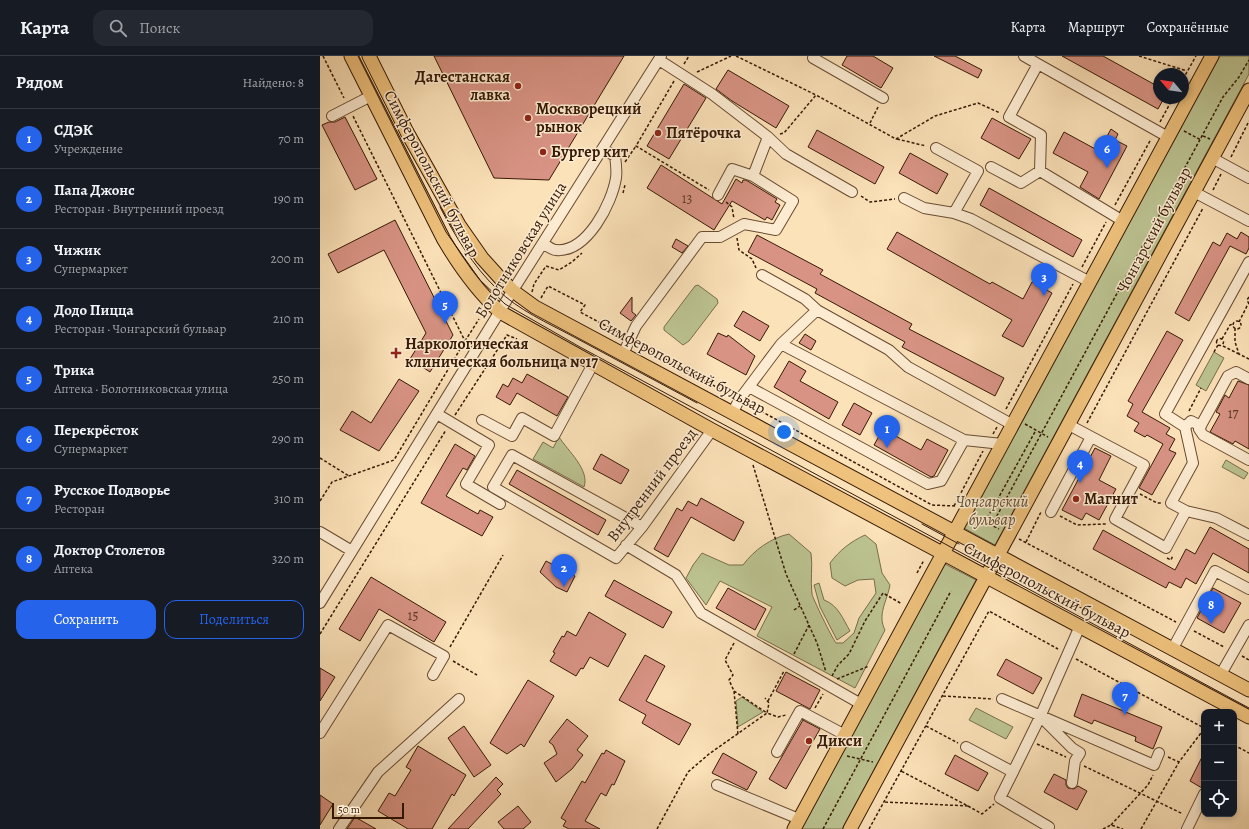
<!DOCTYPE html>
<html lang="ru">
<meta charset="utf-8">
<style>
body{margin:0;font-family:Alegreya,serif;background:#242831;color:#f1f3f6}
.controls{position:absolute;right:12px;bottom:12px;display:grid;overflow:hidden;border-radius:8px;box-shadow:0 2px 6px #0003}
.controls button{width:36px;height:36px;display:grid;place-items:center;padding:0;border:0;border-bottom:1px solid #363941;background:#171b24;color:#f1f3f6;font:20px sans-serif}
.compass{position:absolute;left:833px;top:12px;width:36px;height:36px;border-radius:50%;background:#171b24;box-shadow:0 2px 6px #0003;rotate:299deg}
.scale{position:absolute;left:12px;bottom:10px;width:72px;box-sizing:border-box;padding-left:4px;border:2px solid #361904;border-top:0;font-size:11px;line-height:14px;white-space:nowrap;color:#361904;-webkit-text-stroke:3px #fdecd2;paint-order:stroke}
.you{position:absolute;left:464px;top:376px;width:14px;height:14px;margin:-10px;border:3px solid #fff;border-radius:50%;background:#1a73e8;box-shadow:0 0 0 6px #1a73e833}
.badge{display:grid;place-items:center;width:26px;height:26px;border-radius:50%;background:#2563eb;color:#fff;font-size:13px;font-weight:700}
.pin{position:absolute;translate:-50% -33px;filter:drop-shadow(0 1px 2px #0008)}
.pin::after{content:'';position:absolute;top:21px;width:14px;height:12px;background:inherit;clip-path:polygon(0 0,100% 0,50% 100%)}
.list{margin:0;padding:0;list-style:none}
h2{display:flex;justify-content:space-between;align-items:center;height:52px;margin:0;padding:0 16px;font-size:17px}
h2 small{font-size:13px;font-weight:400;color:#9ea1a6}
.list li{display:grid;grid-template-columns:26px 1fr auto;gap:12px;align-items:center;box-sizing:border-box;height:60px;padding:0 16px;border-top:1px solid #363941}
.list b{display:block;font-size:15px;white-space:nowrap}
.list p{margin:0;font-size:13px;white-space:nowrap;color:#9ea1a6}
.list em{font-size:13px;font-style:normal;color:#9ea1a6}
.actions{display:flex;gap:8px;padding:12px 16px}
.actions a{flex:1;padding:9px 0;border:1px solid #2563eb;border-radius:12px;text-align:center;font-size:14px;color:#2563eb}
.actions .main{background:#2563eb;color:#fff}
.icon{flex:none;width:22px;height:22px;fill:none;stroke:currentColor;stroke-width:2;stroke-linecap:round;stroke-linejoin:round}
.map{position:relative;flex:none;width:929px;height:773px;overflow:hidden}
header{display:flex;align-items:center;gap:24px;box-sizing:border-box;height:56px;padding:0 20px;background:#171b24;border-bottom:1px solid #363941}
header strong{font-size:19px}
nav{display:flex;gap:22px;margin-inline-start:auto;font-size:14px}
.search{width:280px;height:36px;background:#242831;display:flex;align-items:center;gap:10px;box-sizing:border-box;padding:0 14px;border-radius:12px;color:#9ea1a6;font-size:15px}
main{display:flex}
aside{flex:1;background:#171b24}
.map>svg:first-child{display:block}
</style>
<header>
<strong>Карта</strong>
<div class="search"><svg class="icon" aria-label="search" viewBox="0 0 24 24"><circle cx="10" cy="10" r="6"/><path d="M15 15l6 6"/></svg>Поиск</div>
<nav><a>Карта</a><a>Маршрут</a><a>Сохранённые</a></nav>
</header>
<main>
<aside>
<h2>Рядом<small>Найдено: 8</small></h2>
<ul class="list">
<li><span class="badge">1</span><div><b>СДЭК</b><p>Учреждение</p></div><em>70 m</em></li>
<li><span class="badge">2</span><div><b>Папа Джонс</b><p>Ресторан · Внутренний проезд</p></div><em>190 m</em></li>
<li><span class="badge">3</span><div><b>Чижик</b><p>Супермаркет</p></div><em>200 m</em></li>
<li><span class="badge">4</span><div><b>Додо Пицца</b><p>Ресторан · Чонгарский бульвар</p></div><em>210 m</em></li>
<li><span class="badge">5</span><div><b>Трика</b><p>Аптека · Болотниковская улица</p></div><em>250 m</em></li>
<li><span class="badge">6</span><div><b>Перекрёсток</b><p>Супермаркет</p></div><em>290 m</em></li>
<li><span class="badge">7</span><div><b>Русское Подворье</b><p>Ресторан</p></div><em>310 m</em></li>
<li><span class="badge">8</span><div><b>Доктор Столетов</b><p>Аптека</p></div><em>320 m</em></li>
</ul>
<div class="actions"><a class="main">Сохранить</a><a>Поделиться</a></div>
</aside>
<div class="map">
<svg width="929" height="773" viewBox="0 0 929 773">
<rect width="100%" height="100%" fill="#fce2b9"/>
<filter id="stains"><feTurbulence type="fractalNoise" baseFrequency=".005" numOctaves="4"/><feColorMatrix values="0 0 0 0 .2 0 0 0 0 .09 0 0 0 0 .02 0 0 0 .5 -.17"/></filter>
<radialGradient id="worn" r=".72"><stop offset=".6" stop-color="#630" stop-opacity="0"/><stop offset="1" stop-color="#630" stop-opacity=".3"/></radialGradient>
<!-- green -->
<path fill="#bcc492" stroke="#796e4b" d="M900 0H929V18L675 489 642 471Z
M378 229 397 243 398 247 369 285 363 289 344 274V271L375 230Z
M894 296 904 302 886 335 876 329Z
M239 381C248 395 270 414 264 431L213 403 223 386 233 392Z
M906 404 928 417 924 423 902 411Z
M469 478 491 497C493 511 490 524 492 538 493 543 512 582 516 587H523L534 577 539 562 556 537 554 523 538 524 525 530 512 522 510 507C520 494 530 486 545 479L556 488 562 517 570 529C567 545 557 559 565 574L535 632 437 580 452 551 400 525 386 549 366 522 373 509 382 497 409 509H423C434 494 451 482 469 478Z
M623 507 656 524 522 773H479Z
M499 527 504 544C518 549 523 563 530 575L517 584 500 551 494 529Z
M422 641 443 656 418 671 416 645Z
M656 652 693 671 686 683 649 664Z"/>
<!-- building -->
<path fill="#d89384" stroke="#361904" d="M114 0H304L229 124 174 122Z
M527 0H553L573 12 561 32 522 9Z
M614 0H635L662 14 658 22Z
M742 0H783L839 31V42H844L838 53Z
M408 14 469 50 456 72 412 45 396 33Z
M364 28 386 42 349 103 327 90Z
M25 61 57 123 35 134 2 69 9 66H15Z
M672 62 711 83 699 103 661 82Z
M791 73 798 78 795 84 807 90 779 143 760 131 768 116 733 97 744 76 779 95Z
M497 74 564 111 555 128 488 91Z
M590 97 628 118 617 138 579 117Z
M341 109 402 148 416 123 422 127 423 124H426L457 143 455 146 460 149 452 164 447 161 445 164 412 145 394 174 327 132Z
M669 132 762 184 753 201 660 149Z
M75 164 133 279 110 316 90 303 106 277 64 194 18 217 8 198Z
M577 176 670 228 672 226 703 243 712 226 732 237 703 291 682 280 692 264 567 193Z
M921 176 929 181V192L926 198 910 190 869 265 855 257 893 186 900 190 907 177 917 183Z
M437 179 503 214 500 218 592 268 589 273 684 322 675 340 582 291 585 286 495 237 497 233 428 196Z
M356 183 368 190 362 197 352 191Z
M312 241V256L316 259 311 265 300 257Z
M423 255 449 270 440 285 414 270Z
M847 275 863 284 822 356 850 372 846 378 855 383 849 394 856 397 832 439 819 432 843 388 827 379 825 381 814 375 819 367 807 360 813 348 808 345Z
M398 277 407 281 408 279 435 300 426 319 387 298Z
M485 278 496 285 491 294 479 287Z
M469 305 486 315 480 325 518 346 509 363 454 331Z
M207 318 248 341 237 360 197 337 190 349 176 341 183 328 188 331 193 322 202 327Z
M79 323 99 335 59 395 20 374 32 355 51 367Z
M918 325 929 329V393L915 385 913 388 890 376 900 358 896 356 905 339 909 342Z
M534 347 552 357 540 379 522 369Z
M563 373 601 394 607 383 628 394 614 420 611 421 554 389Z
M135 388 155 400 147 414 143 412 126 440 158 458 160 454 173 461 162 480 101 447Z
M775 392 791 400 779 424 796 433 779 464 766 457 762 464 742 454Z
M281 398 309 414 301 428 273 413Z
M197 414 286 464 278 479 189 428Z
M381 442 424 466 414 485 371 461 348 501 334 493 357 452 362 455 368 445 377 450Z
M890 471 929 493V517L893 497 876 528 866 522 861 532 849 526 846 532 773 493 783 474 855 514 866 493 875 498Z
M226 505 255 520 247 536 236 531 220 516Z
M51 521 126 566 114 586 59 553 40 585 19 573Z
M294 524 352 556 343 572 285 540Z
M408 532 446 553 435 574 396 552Z
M893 532 921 547 904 577 877 562Z
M269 556 306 578 288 611 270 601 263 613 261 612 256 620 230 605 235 597 233 596 242 580 244 581 247 575 256 580Z
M325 599 345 610 326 645 371 668 359 689 322 667 326 659 299 644Z
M686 603 722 622 713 638 677 619Z
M0 612 15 621 0 645Z
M466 616 500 634 490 653 456 635Z
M208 624 234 640 204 691 201 688 187 698 170 687Z
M762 638 842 671 833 693 815 685 816 681 774 664 772 668 754 660Z
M247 663 268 680 257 694 263 699 252 713 236 726 224 707 237 698 233 689 229 686Z
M483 664 500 673 466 733 449 723Z
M144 670 171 709 154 721 128 682Z
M98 690 146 719 134 740 132 738 112 773H88L58 755 69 737 75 740 91 714 86 711Z
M286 694 305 705 294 729 292 728 286 740 281 737 265 765 280 773H249L243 770 246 765 241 762 262 725 265 727 282 697 284 698Z
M403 697 437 716 427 734 392 717Z
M884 697V732H882L870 725Z
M635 699 668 717 658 735 625 718Z
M734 718 746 724V729L748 732 754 733 758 730 767 735 757 754 724 736Z
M176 721 183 728 177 734 181 738 148 773H128Z
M0 739 13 748 0 769Z
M198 750 211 766 203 773H184L178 766Z
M35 761 56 773H27Z"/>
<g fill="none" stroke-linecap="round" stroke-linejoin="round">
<!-- minor casing -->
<g stroke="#684b31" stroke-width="12">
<path id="minor" d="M704 0 718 8
M493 2 563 42
M12 60 51 40
M448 81 466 98 532 136
M616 92 658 115 634 157
M892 102 929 122
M671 111 701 127 720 115 803 165
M720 115 721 79 689 61 718 8 848 81
M874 136 929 165
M398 139 412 113 433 120
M584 142 604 152 634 157 651 163 770 226
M223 187C227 190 232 194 236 194 267 197 292 147 296 122 297 115 296 107 295 100L283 93
M929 206 845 358 865 371 873 407 851 447 866 455 896 462 929 479
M442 219 485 243 497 254 569 294 588 311 693 369
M461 288 497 254
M303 298 316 270 382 181H400L424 168 456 174 473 145 433 120 448 81 392 38 339 4
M929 323 916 316 908 320 879 373 883 379 929 404
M429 331 608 428 621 425 644 384
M413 356 419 344 461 288 644 384 682 388
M117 358 169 389 146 428 180 448
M162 364 192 380 202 362 234 380 273 308
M749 369 824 409 795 463 846 492 866 455
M865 371 871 365 881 370
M731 456 771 381
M322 471 192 399 173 431 296 502 322 471 392 374
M0 476 32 495
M306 489 356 519 381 557 541 648
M0 547 188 242 341 0
M853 592 895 515 929 533
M901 618 929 569
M682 643 834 709 839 697
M725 665 752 692 760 697 755 705 752 727
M0 677 68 569 124 600 113 619
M646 691 693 716 720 661 760 570
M457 696 480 655 525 679
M693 716 680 742 729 771 728 773
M397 729 479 763
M19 773 58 716 139 643
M867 773 884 738"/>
</g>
<!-- major casing -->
<g stroke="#361904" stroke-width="15">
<path id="major" d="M31 0 124 184C140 211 157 235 180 256L392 374 929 661
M49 0 87 76 139 169 162 202 180 222 193 235 215 251 929 634
M474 773 892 0
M530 773 929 34"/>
</g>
<!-- path -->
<path stroke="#361904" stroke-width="1.5" stroke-dasharray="3 2" stroke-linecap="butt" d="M3 0 24 42
M416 0 496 39
M819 0 867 15
M364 8 369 0
M377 16 411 0
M863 23 876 0
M354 25 316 90 389 134
M840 66 853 42
M550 67 558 51
M864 75 881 84
M460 78 464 77 496 39 576 83 615 60 658 47 680 57
M883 80 890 83
M577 83 606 90
M911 101 929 65
M305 106 316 90
M893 134 901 118
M303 137 305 129
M541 140 550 146 575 143
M406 146 412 151 414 163
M795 149 831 83
M417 182 419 194 432 203 436 212
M762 211 786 166
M212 236 214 228 226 210 239 214 252 206 262 197
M929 241 927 244 929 248
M221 242 228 230 265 249 260 256 301 278
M913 269a4 4 0 1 1 8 0a4 4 0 1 1-8 0Z
M919 266 928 248
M915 272V286L919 298 929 303
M896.5 286a3.5 3.5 0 1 1 7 0a3.5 3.5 0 1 1-7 0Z
M902 283 910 269 913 268
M145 285 159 263
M318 288 411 339
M903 290 919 298
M894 296 898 289
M428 348 612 449 635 450
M686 353 753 228
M869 355 881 332
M135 359 187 279 197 283
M767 367 883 152
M705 368 728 381
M673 378 677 371
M0 402 29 420
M433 409 466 518 497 587 506 616
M820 438 837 447H842
M0 445 12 426 74 404 145 285 33 60
M634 450 663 395
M740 460 757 469 786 468
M656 461 679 473
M665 466 716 374
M672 469 903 41 919 21 929 4
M699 483 856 566
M706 486 721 456
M847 502 851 504 853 499
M597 517 604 504
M474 554 480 550
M874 575 904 591
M0 578 126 374
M414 587 405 604 413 619 409 624 414 635 418 679
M130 591 183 499
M474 598 489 569
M922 600 929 604
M756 603 884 672
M133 605 157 619
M512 620 518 609 529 598 545 565 563 537 582 548
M517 623 549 610
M414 635 447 657 449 647 445 642
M623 640 673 643
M448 645 464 615
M495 652 503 638
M606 670 638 687
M717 688 746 701
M914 689 929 697
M527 700 553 706
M848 701 859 706
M764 710 863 758
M565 746 648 750 581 715
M648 750 662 758 674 748
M791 769 828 729 833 719
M337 773 368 716 389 698 447 657 458 661 466 659
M503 773 631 535
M549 773 669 555 738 593
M783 773 791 769 803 773
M821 773 859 706 884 673"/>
<!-- minor -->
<use href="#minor" stroke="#fdecd2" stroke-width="10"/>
<!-- major -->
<use href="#major" stroke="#eec17c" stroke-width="13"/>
<!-- tram -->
<path stroke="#361904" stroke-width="1" d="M38 0 126 176 160 224 185 248 260 291 929 652
M120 151C135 180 153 210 177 233 198 254 228 267 254 281 295 303 336 325 377 347
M602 468 639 488"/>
</g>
<!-- markers -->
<g fill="#8f2418" stroke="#fdecd2" stroke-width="1.5">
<circle cx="198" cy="30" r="4"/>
<circle cx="208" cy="62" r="4"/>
<circle cx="338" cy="77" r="4"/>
<circle cx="223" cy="96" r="4"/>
<path d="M74 291h4v4h4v4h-4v4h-4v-4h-4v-4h4z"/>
<circle cx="756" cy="443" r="4"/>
<circle cx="489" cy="685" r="4"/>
</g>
<g text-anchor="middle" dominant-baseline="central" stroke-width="3" stroke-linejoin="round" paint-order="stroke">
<!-- number labels -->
<g font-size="14" fill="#5e3824">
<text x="367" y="142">13</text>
<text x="913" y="357">17</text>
<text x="93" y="559">15</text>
</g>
<!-- poi labels -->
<g font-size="16" font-weight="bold" fill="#361904" stroke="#fdecd2" text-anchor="start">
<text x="190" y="21" text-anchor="end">Дагестанская<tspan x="190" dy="18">лавка</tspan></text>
<text x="216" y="53">Москворецкий<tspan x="216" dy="18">рынок</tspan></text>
<text x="346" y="77">Пятёрочка</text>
<text x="231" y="96">Бургер кит</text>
<text x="85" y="288">Наркологическая<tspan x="85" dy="18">клиническая больница №17</tspan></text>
<text x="764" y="443">Магнит</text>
<text x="497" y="685">Дикси</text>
</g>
<!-- street labels -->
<g font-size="16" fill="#361904" stroke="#fdecd2">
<text transform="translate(112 118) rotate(62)">Симферопольский бульвар</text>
<text transform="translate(834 174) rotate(-62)">Чонгарский бульвар</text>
<text transform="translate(201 194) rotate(-58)">Болотниковская улица</text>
<text transform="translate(362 310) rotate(28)">Симферопольский бульвар</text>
<text transform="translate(332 429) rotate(-53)">Внутренний проезд</text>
<text transform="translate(727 534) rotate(28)">Симферопольский бульвар</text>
</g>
<!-- park labels -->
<g font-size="16" font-style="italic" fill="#5e4c2f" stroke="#fdecd2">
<text x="672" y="446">Чонгарский<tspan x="672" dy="18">бульвар</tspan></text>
</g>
</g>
<rect width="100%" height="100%" filter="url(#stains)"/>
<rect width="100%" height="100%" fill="url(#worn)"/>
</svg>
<div class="controls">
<button>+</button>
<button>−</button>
<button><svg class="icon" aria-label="locate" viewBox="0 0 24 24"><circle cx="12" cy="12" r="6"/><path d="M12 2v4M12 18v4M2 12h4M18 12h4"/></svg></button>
</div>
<svg class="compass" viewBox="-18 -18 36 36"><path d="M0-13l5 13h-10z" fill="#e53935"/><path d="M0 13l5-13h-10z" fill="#9ea1a6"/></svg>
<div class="scale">50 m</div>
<div class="you"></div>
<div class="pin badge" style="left:567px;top:392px">1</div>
<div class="pin badge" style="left:244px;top:531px">2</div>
<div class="pin badge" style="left:724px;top:240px">3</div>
<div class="pin badge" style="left:760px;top:427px">4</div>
<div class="pin badge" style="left:125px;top:268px">5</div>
<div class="pin badge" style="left:787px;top:112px">6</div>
<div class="pin badge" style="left:805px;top:659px">7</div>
<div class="pin badge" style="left:891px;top:568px">8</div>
</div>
</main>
